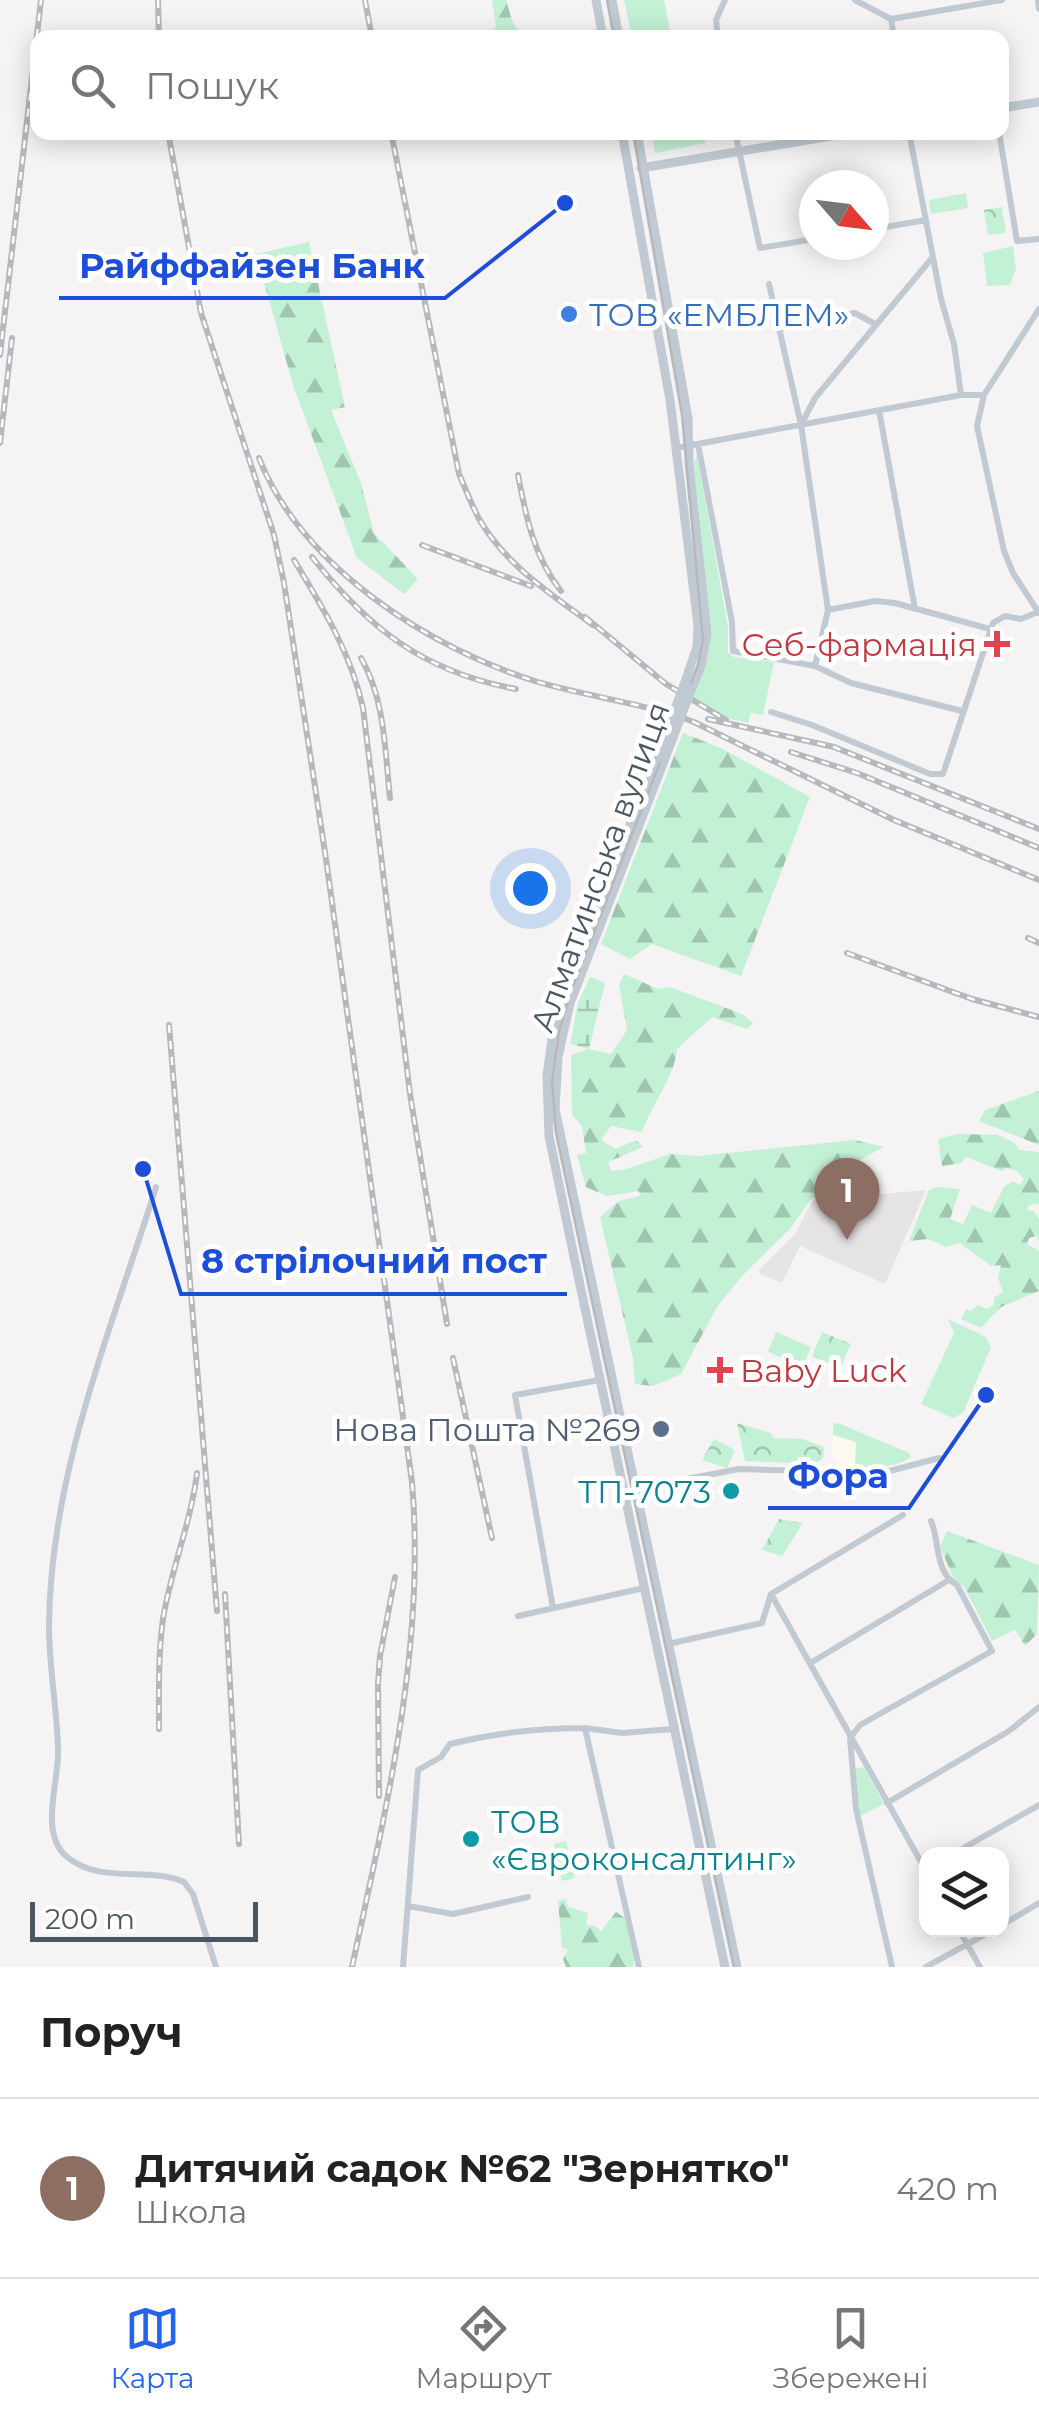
<!DOCTYPE html>
<html lang="uk">
<meta charset="utf-8">
<style>
body{margin:0;font-family:Montserrat,sans-serif;background:#f2f2f2;color:#222}
.controls{position:absolute;right:30px;bottom:30px;display:grid;overflow:hidden;border-radius:20px;box-shadow:0 5px 25px #0003}
.controls button{width:90px;height:90px;display:grid;place-items:center;padding:0;border:0;border-bottom:2px solid #e0e0e0;background:#fff;color:#222;font:50px sans-serif}
.compass{position:absolute;left:799px;top:170px;width:90px;height:90px;border-radius:50%;background:#fff;box-shadow:0 5px 25px #0003;rotate:118deg}
.scale{position:absolute;left:30px;bottom:25px;width:228px;box-sizing:border-box;padding-left:10px;border:5px solid #4a5661;border-top:0;font-size:28px;line-height:35px;white-space:nowrap;color:#4a5661;-webkit-text-stroke:8px #fff;paint-order:stroke}
.you{position:absolute;left:530px;top:888px;width:35px;height:35px;margin:-25px;border:8px solid #fff;border-radius:50%;background:#1a73e8;box-shadow:0 0 0 15px #1a73e833}
.badge{display:grid;place-items:center;width:65px;height:65px;border-radius:50%;background:#2563eb;color:#fff;font-size:32px;font-weight:700}
.pin{position:absolute;translate:-50% -82px;filter:drop-shadow(0 2px 5px #0008)}
.pin::after{content:'';position:absolute;top:52px;width:35px;height:30px;background:inherit;clip-path:polygon(0 0,100% 0,50% 100%)}
.list{margin:0;padding:0;list-style:none}
h2{display:flex;justify-content:space-between;align-items:center;height:130px;margin:0;padding:0 40px;font-size:42px}
h2 small{font-size:32px;font-weight:400;color:#767676}
.list li{display:grid;grid-template-columns:65px 1fr auto;gap:30px;align-items:center;box-sizing:border-box;height:180px;padding:0 40px;border-top:2px solid #e0e0e0}
.list b{display:block;font-size:38px;white-space:nowrap}
.list p{margin:0;font-size:32px;white-space:nowrap;color:#767676}
.list em{font-size:32px;font-style:normal;color:#767676}
.icon{flex:none;width:55px;height:55px;fill:none;stroke:currentColor;stroke-width:2;stroke-linecap:round;stroke-linejoin:round}
.map{position:relative;flex:none;width:1039px;height:1967px;overflow:hidden}
.search{position:absolute;background:#fff;box-shadow:0 5px 25px #0003;left:30px;right:30px;top:30px;height:110px;display:flex;align-items:center;gap:25px;box-sizing:border-box;padding:0 35px;border-radius:20px;color:#767676;font-size:38px}
.sheet{height:310px;background:#fff}
nav{display:flex;justify-content:space-around;align-items:center;box-sizing:border-box;height:140px;border-top:2px solid #e0e0e0;background:#fff;font-size:28px;color:#767676}
nav a{display:grid;justify-items:center;gap:5px}
nav .on{color:#2563eb}
.map>svg:first-child{display:block}
</style>
<div class="map">
<svg width="1039" height="1967" viewBox="0 0 1039 1967">
<defs>
<pattern id="forest-firs" width="22" height="20" patternUnits="userSpaceOnUse" patternTransform="scale(2.5)"><rect width="22" height="20" fill="#c3f1d5"/><path d="M5 1l3.5 6h-7zM16 11l3.5 6h-7z" fill="#a0c6b0"/></pattern>
<pattern id="wetland-marsh" width="20" height="14" patternUnits="userSpaceOnUse" patternTransform="scale(2.5)"><rect width="20" height="14" fill="#c3f1d5"/><path d="M1 5h8M5 5V1M11 12h8M15 12V8" fill="none" stroke="#a0c6b0"/></pattern>
<pattern id="park-crowns" width="20" height="18" patternUnits="userSpaceOnUse" patternTransform="scale(2.5)"><rect width="20" height="18" fill="#c3f1d5"/><path d="M2 6a3 3 0 1 1 6 0M12 15a3 3 0 1 1 6 0" fill="none" stroke="#a0c6b0"/></pattern>
</defs>
<rect width="100%" height="100%" fill="#f5f3f3"/>
<!-- commercial -->
<path fill="#fdf9ef" d="M833 1435 856 1442 855 1468 844 1466 832 1458Z"/>
<!-- education -->
<path fill="#e6e4e5" d="M926 1190 885 1284 800 1246 782 1283 760 1274 759 1270 795 1234 813 1200Z"/>
<!-- grass -->
<path fill="#c3f1d5" d="M624 0H664L671 37H632Z
M651 133H704L706 143 655 153Z
M966 193 968 208 931 214 929 200Z
M1013 246 1016 269 1010 285 987 286 983 253Z
M697 454 728 627V652L734 657 774 662 763 715 751 713 748 723 727 718 692 698 708 655 710 637 694 464Z
M948 1319 986 1337 991 1347 963 1413 953 1418 921 1404 954 1333Z
M776 1332 811 1347 803 1366 768 1352Z
M838 1423 909 1453 911 1457C896 1468 874 1467 855 1468L856 1442 833 1435V1424Z
M864 1767 884 1804 860 1816 855 1769Z"/>
<!-- forest -->
<path fill="url(#forest-firs)" d="M492 0H506L512 20 521 37H472L492 33 496 26Z
M309 242 345 407 331 410 361 483 374 533 418 579 404 594 357 558 293 385 256 254Z
M683 733 721 748 810 797 741 976 652 944 630 959 601 944Z
M624 974 658 989 670 987 742 1014 753 1023 747 1029 712 1017 677 1049C674 1079 652 1103 642 1132L611 1126 601 1140 616 1149 636 1140 643 1147 608 1162 611 1171 627 1169 670 1154 698 1156 855 1140 884 1147 856 1162 858 1173 811 1199 790 1229 742 1276 717 1307 681 1374 653 1386 635 1384 633 1358 600 1217 619 1201 640 1196 639 1191 607 1196 586 1187 577 1155 586 1153 582 1126 572 1115 571 1055 589 1049 611 1054 627 1030 619 985Z
M1039 1091V1145L979 1121 985 1110Z
M957 1134 998 1135 1015 1143 1019 1150 1039 1152V1204L1029 1205 1027 1210 1034 1211 1039 1219V1241L1036 1236 1029 1238 1027 1244 1039 1251V1291L1001 1307 981 1328 961 1319 966 1309 971 1311 978 1305 987 1309 994 1304V1298L1003 1292 998 1278 1001 1265 991 1266 960 1243 946 1247 928 1239 909 1241 929 1190 937 1187 960 1189 950 1219 963 1224 972 1205 991 1213 1004 1187 1013 1181 1020 1185 1024 1179 1017 1171 1007 1168 1001 1171 966 1157 961 1163 942 1166 938 1139Z
M947 1531 1039 1565 1037 1634 1025 1646 1015 1630 992 1641 965 1588 954 1579 940 1547Z
M566 1899 568 1907 588 1913 586 1925 595 1926 601 1931 616 1912 625 1918 634 1959 633 1967H566L563 1959 568 1950 562 1947 558 1901Z"/>
<!-- wetland -->
<path fill="url(#wetland-marsh)" d="M590 977 605 983 589 1049 570 1044 578 1003Z"/>
<!-- park -->
<path fill="url(#park-crowns)" d="M1002 207 1006 233 988 235 984 210Z
M822 1332 851 1344 840 1368 812 1356Z
M737 1423 771 1433 773 1438 802 1439 824 1447 823 1458 815 1464 745 1461Z
M714 1439 735 1450 727 1468 702 1460Z
M779 1519 803 1523 782 1556 762 1550Z
M566 1841 575 1878 562 1881 554 1844Z"/>
<g fill="none" stroke-linecap="round" stroke-linejoin="round">
<!-- minor -->
<path stroke="#c1cad2" stroke-width="6" d="M855 0 891 19 1002 0
M1038 0 1039 9
M891 19 894 38
M718 38 716 20 725 0
M735 132 760 248 814 239
M909 132 941 299 954 344 961 395
M999 132 1017 241 1039 239
M874 229 926 220
M769 284 801 425 828 610 815 666
M1039 309 984 395 977 426 1004 551 1013 573 1039 613
M780 329 855 313 875 324
M879 410 915 609
M801 425 815 398 932 258
M698 444 732 622 733 651 815 666 851 683 962 711
M676 448 961 395H984
M828 610 875 601 895 603 990 629
M771 712 812 725 930 774H943L993 623 1005 616 1021 619 1038 612
M156 1187C111 1331 50 1474 49 1627 49 1667 57 1708 58 1748 60 1780 38 1833 67 1857 101 1885 148 1866 184 1882L193 1894 216 1967
M635 1489 739 1469 882 1473 939 1458
M771 1594 926 1871
M553 1608 515 1395 600 1380
M518 1616 644 1588
M668 1644 762 1623 771 1594 903 1515
M812 1662 949 1580
M585 1728 622 1733 673 1729
M887 1803 1009 1731 1039 1707
M953 1854 1039 1805
M408 1906 453 1914 528 1897
M1002 1925 1039 1903
M959 1930 980 1967
M403 1967 418 1770 441 1757 450 1744C495 1733 539 1728 585 1728L639 1967
M892 1967 856 1809 850 1738 860 1725 992 1651 957 1585C934 1572 940 1541 931 1521
M926 1967 993 1930"/>
<!-- tertiary -->
<path stroke="#c1cad2" stroke-width="9" d="M596 0 603 38
M612 0 619 38
M1002 108 1039 102
M622 132 670 400 698 625 697 647 684 685
M637 132 688 418 689 463 707 634 701 666 692 688
M641 168 855 132
M656 759 568 982 552 1039 547 1076 549 1136 573 1252 725 1967
M664 761 570 1003 558 1057 555 1109 737 1967"/>
<!-- tram -->
<path stroke="#b5b8bd" stroke-width="2.5" d="M607 0 614 38
M633 132 682 415 703 640 698 665 571 991 559 1032 552 1080 556 1133 734 1967"/>
<!-- rail casing -->
<g stroke="#b5b8bd" stroke-width="6">
<path id="rail" d="M158 0 159 38
M365 0 372 38
M168 132 201 313 274 535 284 583 326 859 412 1482C426 1647 386 1808 352 1967
M391 132 459 474C465 488 471 503 478 517 504 564 551 594 593 625
M0 355 41 0
M0 443 12 338
M259 458C302 567 430 649 538 682 590 697 643 703 694 722L894 820 1039 880
M518 475C526 517 534 557 561 591
M422 545 531 586
M312 557C369 629 424 672 516 689
M294 560C323 608 351 653 363 708L410 1094 447 1324
M585 617 666 684 726 720
M361 658C385 699 385 751 390 798
M708 719 834 747 1039 829
M791 752 857 773 1039 848
M1028 938 1039 943
M847 953 972 999 1039 1017
M169 1025 217 1611
M453 1358 492 1538
M225 1594 239 1844
M159 1729C159 1692 158 1655 163 1619 171 1569 191 1523 197 1473
M379 1796 378 1684 380 1656 395 1577"/>
</g>
<!-- rail -->
<use href="#rail" stroke="#fff" stroke-width="2.5" stroke-dasharray="8" stroke-linecap="butt"/>
<!-- tertiary-bridge -->
<path stroke="#c1cad2" stroke-width="9" d="M656 759 684 685
M664 761 692 688"/>
</g>
<!-- markers -->
<circle fill="#3f7fe0" stroke="#fff" stroke-width="4" cx="569" cy="314" r="10"/>
<g fill="#e0444e" stroke="#fff" stroke-width="4">
<path d="M992 629h10v10h10v10h-10v10h-10v-10h-10v-10h10z"/>
<path d="M715 1355h10v10h10v10h-10v10h-10v-10h-10v-10h10z"/>
</g>
<circle fill="#5c6f8a" stroke="#fff" stroke-width="4" cx="661" cy="1429" r="10"/>
<g fill="#0f9aa8" stroke="#fff" stroke-width="4">
<circle cx="731" cy="1491" r="10"/>
<circle cx="471" cy="1839" r="10"/>
</g>
<g text-anchor="middle" dominant-baseline="central" stroke-width="10" stroke-linejoin="round" paint-order="stroke">
<!-- shop labels -->
<g font-size="32" fill="#366cbe" stroke="#fff" text-anchor="start">
<text x="589" y="314">ТОВ «ЕМБЛЕМ»</text>
</g>
<!-- health labels -->
<g font-size="32" fill="#be3a42" stroke="#fff" text-anchor="end">
<text x="977" y="644">Себ-фармація</text>
<text x="740" y="1370" text-anchor="start">Baby Luck</text>
</g>
<!-- street labels -->
<g font-size="32" fill="#4a5661" stroke="#fff">
<text transform="translate(600 867) rotate(-70)">Алматинська вулиця</text>
</g>
<!-- service labels -->
<g font-size="32" fill="#4e5e75" stroke="#fff" text-anchor="end">
<text x="641" y="1429">Нова Пошта №269</text>
</g>
<!-- culture labels -->
<g font-size="32" fill="#0d838f" stroke="#fff" text-anchor="end">
<text x="711" y="1491">ТП-7073</text>
<text x="491" y="1821" text-anchor="start">ТОВ<tspan x="491" dy="37">«Євроконсалтинг»</tspan></text>
</g>
</g>
<!-- callouts -->
<path fill="none" stroke="#1d4ed8" stroke-width="4" d="M565 203L445 298H59M143 1169L181 1294H567M986 1395L909 1508H768"/>
<g fill="#1d4ed8" stroke="#fff" stroke-width="4">
<circle cx="565" cy="203" r="10"/>
<circle cx="143" cy="1169" r="10"/>
<circle cx="986" cy="1395" r="10"/>
</g>
<g font-size="35" text-anchor="middle" font-weight="bold" fill="#1d4ed8" stroke="#fff" stroke-width="10" stroke-linejoin="round" paint-order="stroke">
<text x="252" y="278">Райффайзен Банк</text>
<text x="374" y="1273">8 стрілочний пост</text>
<text x="838" y="1488">Фора</text>
</g>
</svg>
<div class="controls">
<button><svg class="icon" aria-label="layers" viewBox="0 0 24 24"><path d="M12 4l9 5-9 5-9-5zM3 14l9 5 9-5"/></svg></button>
</div>
<svg class="compass" viewBox="-18 -18 36 36"><path d="M0-13l5 13h-10z" fill="#e53935"/><path d="M0 13l5-13h-10z" fill="#767676"/></svg>
<div class="scale">200 m</div>
<div class="you"></div>
<div class="pin badge" style="left:847px;top:1240px;background:#8d6e63">1</div>
<div class="search"><svg class="icon" aria-label="search" viewBox="0 0 24 24"><circle cx="10" cy="10" r="6"/><path d="M15 15l6 6"/></svg>Пошук</div>
</div>
<section class="sheet">
<h2>Поруч<small></small></h2>
<ul class="list">
<li><span class="badge" style="background:#8d6e63">1</span><div><b>Дитячий садок №62 &quot;Зернятко&quot;</b><p>Школа</p></div><em>420 m</em></li>
</ul>
</section>
<nav>
<a class="on"><svg class="icon" aria-label="map" viewBox="0 0 24 24"><path d="M3 6l6-2 6 2 6-2v14l-6 2-6-2-6 2zM9 4v14M15 6v14"/></svg>Карта</a>
<a><svg class="icon" aria-label="directions" viewBox="0 0 24 24"><path d="M12 3l9 9-9 9-9-9zM9 14v-3h6M13 9l2 2-2 2"/></svg>Маршрут</a>
<a><svg class="icon" aria-label="saved" viewBox="0 0 24 24"><path d="M7 4h10v16l-5-4-5 4z"/></svg>Збережені</a>
</nav>
